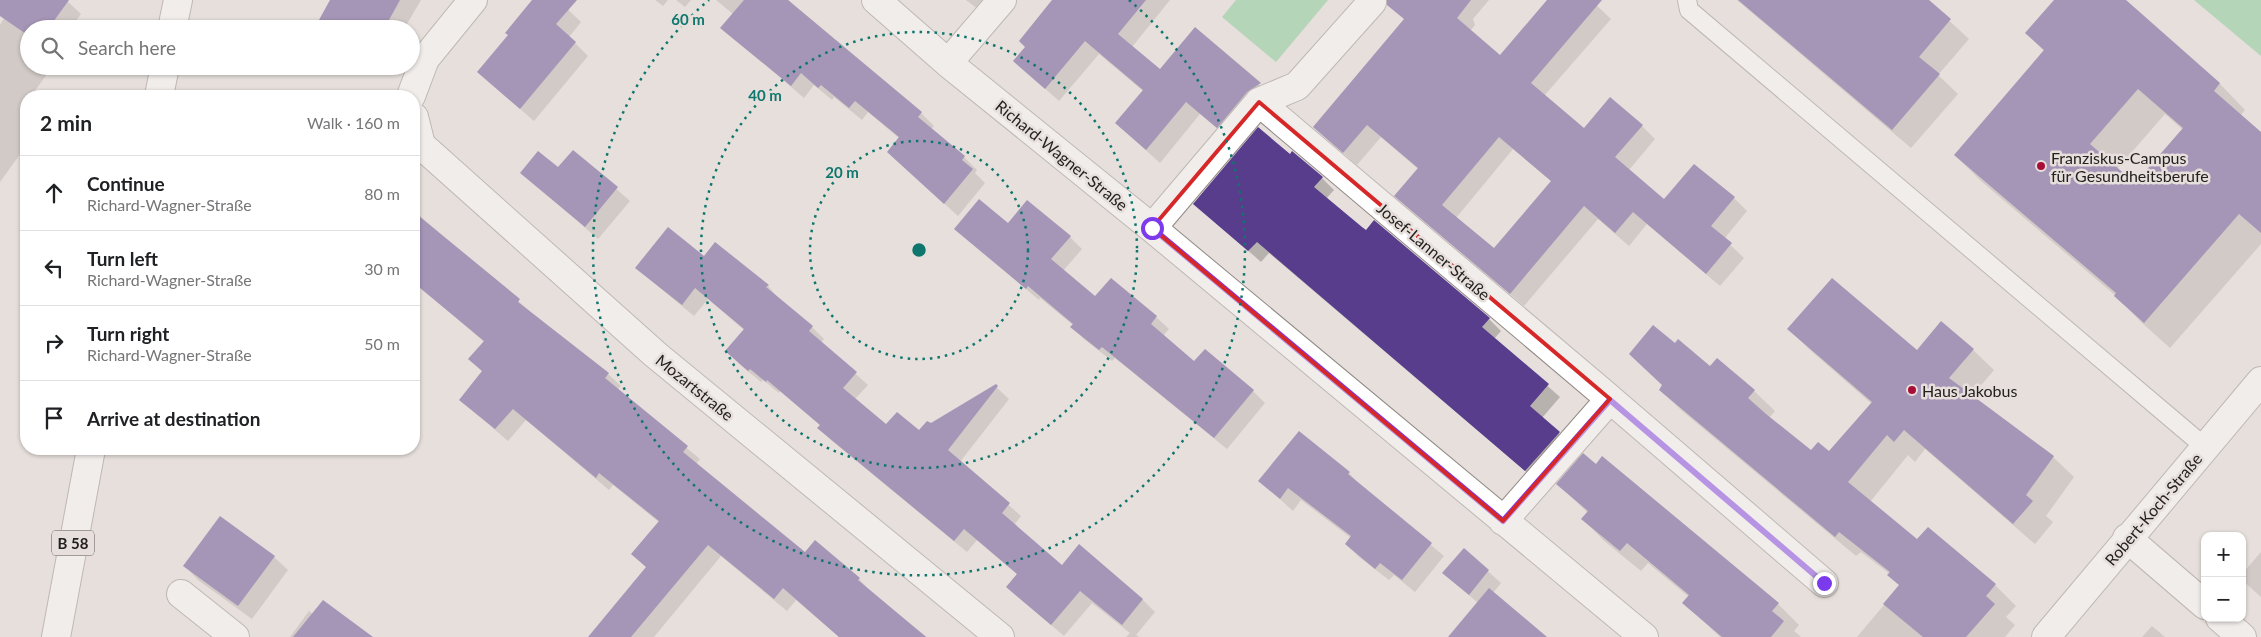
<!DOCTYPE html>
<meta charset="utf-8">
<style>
body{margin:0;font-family:Lato,sans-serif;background:#f2f2f2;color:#202124}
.controls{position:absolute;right:15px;bottom:15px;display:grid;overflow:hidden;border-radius:10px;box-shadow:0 1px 4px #0004}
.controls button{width:45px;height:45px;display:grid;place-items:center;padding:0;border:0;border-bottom:1px solid #e0e0e0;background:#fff;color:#202124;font:25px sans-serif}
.stop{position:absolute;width:15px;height:15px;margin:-11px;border:4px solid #7c3aed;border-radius:50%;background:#fff}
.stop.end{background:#7c3aed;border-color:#fff;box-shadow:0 1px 5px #0008}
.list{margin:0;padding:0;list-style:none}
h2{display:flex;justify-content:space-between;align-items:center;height:65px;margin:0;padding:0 20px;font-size:21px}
h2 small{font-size:16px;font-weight:400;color:#757577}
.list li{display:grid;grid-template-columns:32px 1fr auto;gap:15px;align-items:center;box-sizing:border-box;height:75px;padding:0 20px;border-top:1px solid #e0e0e0}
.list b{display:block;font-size:19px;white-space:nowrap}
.list p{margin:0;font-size:16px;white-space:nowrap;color:#757577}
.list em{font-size:16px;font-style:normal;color:#757577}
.icon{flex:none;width:28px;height:28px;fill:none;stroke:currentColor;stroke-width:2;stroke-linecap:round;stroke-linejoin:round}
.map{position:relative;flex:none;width:2261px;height:637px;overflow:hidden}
.search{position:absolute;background:#fff;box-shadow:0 1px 4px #0004;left:20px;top:20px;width:400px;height:55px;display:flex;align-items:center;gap:12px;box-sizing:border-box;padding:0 18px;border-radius:28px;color:#757577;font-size:19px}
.panel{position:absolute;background:#fff;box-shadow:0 1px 4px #0004;left:20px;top:90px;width:400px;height:365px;border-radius:20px}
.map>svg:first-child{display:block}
</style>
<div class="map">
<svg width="2261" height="637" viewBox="0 0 2261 637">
<rect width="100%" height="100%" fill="#e6dfdb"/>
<!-- green -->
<path fill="#78c98d" d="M1236 0H1328L1276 62 1222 17Z
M2194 0H2261V56Z"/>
<!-- shadow -->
<path fill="#0003" fill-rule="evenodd" d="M15 0H66L81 14 70 29H29V66H53L31 96H26V146L0 182V25Z
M331 0H421L404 29H317Z
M534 0H558L581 22 569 37 588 56 534 121 478 72 509 35Z
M655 0H668L663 6Z
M676 0H691L685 7Z
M716 0H788L921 113 934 126 931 129 964 157 977 170 975 173 985 183 958 216 888 152 900 139 868 112 862 120 834 97 832 100 814 85 804 98 722 27 733 14Z
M966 0H988L979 10Z
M1053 0H1170L1132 47 1160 70 1195 29 1273 97 1231 140 1200 114 1160 163 1116 123 1143 91 1099 54 1059 101 1014 61 1027 47Z
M1411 0H1489L1473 19 1475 25 1470 31 1500 57 1548 1 1546 0H1591L1611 19 1544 96 1584 130 1642 126 1655 139 1629 170 1665 201 1734 198 1747 211 1724 239 1744 258 1720 286 1647 224 1629 246 1598 219 1524 306 1396 196 1418 169 1381 137 1357 165 1314 127 1405 19ZM1513 149 1552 182 1495 250 1456 218Z
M1737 0H1927L1969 39 1938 75 1958 94 1911 148Z
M2055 0H2124L2220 84 2245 110 2240 116 2261 134V244L2170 348 2141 322 2116 296 1981 181 1955 155 2044 51 2026 33ZM2165 114 2183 130 2135 184 2117 169Z
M374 66H383L381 70Z
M573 151 630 201 598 239 522 173 558 169Z
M1290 155 1322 178 1334 190 1326 199 1361 228 1489 319 1501 331 1494 339 1560 397 1542 418 1571 445 1538 482 1269 253 1261 262 1195 204Z
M414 211 532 313 608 374 621 386 617 390 700 459 696 464 805 554 859 579 871 592 927 637H839L796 600 787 611 721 556 654 637H590L647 568 633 554 660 523 613 485 609 490 526 420 508 441 460 400 483 372 470 359 484 342 439 303 447 294 414 268Z
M1008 225 1070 237 1082 249 1063 271 1095 298 1111 279 1156 317 1169 329 1163 336 1195 363 1253 391 1265 403 1227 449 1115 358 1112 361 1084 339 1072 327 1073 325 1040 298 1039 300 955 229Z
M705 257 768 286 779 299 812 327 824 339 821 343 868 385 855 399 887 426 919 432 995 386 1009 399 960 462 1021 516 1014 525 1062 567 1079 546 1143 600 1155 612 1136 635 1139 637H1126L1130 633 1092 603 1064 636 1007 587 1018 575 977 540 967 552 831 440 819 428 821 426 780 391 779 393 763 380 761 382 738 363 744 330 708 299 694 316 636 268Z
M1789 329 1917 352 1973 350 1994 370 1972 396 2053 457 2074 477 2046 516 2053 522 2035 544 1925 449 1915 462 1908 455 1870 502 1918 541 1995 585 2016 606 2006 617 2015 625 2005 637H1857L1900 586 1890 574 1861 552 1856 556 1681 410 1660 390 1664 385 1675 345 1710 368 1754 391 1775 411 1769 418 1811 452 1829 453 1872 404 1810 350Z
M1602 458 1778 604 1799 625 1794 631 1801 637H1720L1684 603 1689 597 1648 563 1641 571 1603 540 1583 519 1588 513 1558 484 1596 466Z
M1349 473 1361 486 1444 556 1415 592 1394 575 1389 580 1359 557 1346 544 1351 538 1301 500 1293 511 1260 481Z
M1464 550 1501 583 1493 593 1546 637H1459L1478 603 1444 573Z
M2261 552V597L2242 580V574Z
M274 557 288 570 252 619 198 580 185 566Z
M309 611 313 614 368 637H290Z
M2152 626 2165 637H2142Z"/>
<!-- building -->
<path fill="#573d8c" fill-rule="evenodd" d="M0 0H69L48 29H29V36L0 16Z
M330 0H400L384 29H314Z
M532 0H577L556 24 576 42 520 109 477 72 508 35 505 33Z
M744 0H788L922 112 918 117 965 156 962 160 973 169 944 204 887 152 899 137 855 101 849 108 821 85 818 88 801 73 791 86 720 28Z
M1052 0H1146L1118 34 1160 69 1195 27 1261 83 1247 92 1217 128 1186 102 1146 150 1115 123 1143 90 1085 41 1045 89 1013 61 1025 47 1019 41Z
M1387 0H1471L1457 18 1500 55 1547 0H1602L1531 83 1584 128 1610 97 1643 125 1615 157 1664 199 1694 164 1735 197 1711 226 1732 243 1706 274 1633 212 1615 233 1584 206 1510 294 1394 196 1418 168 1367 125 1343 153 1313 127 1404 19 1387 5ZM1499 137 1551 181 1494 248 1442 205Z
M1738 0H1929L1951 19 1919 57 1940 74 1892 130Z
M2054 0H2126L2220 83 2214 91 2261 132V233L2239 214 2144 323 2114 296 2116 293 1954 155 2044 50 2025 33ZM2138 89 2183 128 2135 183 2090 144Z
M1258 127 1290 154 1292 151 1323 177 1314 187 1362 227 1366 230 1374 220 1490 318 1482 327 1549 384 1530 406 1560 432 1525 471 1257 242 1248 251 1193 204Z
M573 150 618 187 585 227 520 173 538 151 558 167Z
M979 199 1008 223 1027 200 1071 236 1051 259 1095 296 1111 278 1157 316 1151 324 1194 361 1205 349 1254 390 1214 438 1102 347 1099 350 1070 327 1073 324 1028 286 1026 289 954 229Z
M414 212 520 299 518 302 609 373 605 378 688 446 683 452 805 552 815 540 860 578 858 580 926 637H839L783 588 774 599 708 545 631 637H588L646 567 631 554 659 521 599 473 596 478 513 409 495 429 459 400 482 371 468 359 484 341 414 283Z
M668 227 704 256 715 242 769 285 766 287 813 326 809 331 857 372 843 388 886 424 897 412 919 430 927 421 931 423 996 384 998 386 948 450 1010 503 1002 513 1062 565 1079 544 1143 599 1122 625 1080 591 1051 625 1006 587 1017 574 964 529 954 541 817 428 820 425 767 380 766 382 750 369 748 371 725 351 744 329 695 288 682 305 635 268Z
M1832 278 1917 350 1941 321 1974 349 1949 378 2054 456 2026 495 2033 501 2013 524 1904 430 1894 442 1887 435 1848 482 1917 539 1928 527 1996 584 1986 596 1995 604 1966 637H1923L1883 604 1899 585 1887 575 1890 572 1839 532 1835 537 1659 390 1662 385 1629 354 1653 325 1675 343 1678 339 1710 366 1717 358 1755 390 1748 398 1766 414 1811 450 1818 442 1829 451 1872 402 1787 329Z
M1299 431 1350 472 1348 474 1432 543 1402 580 1380 563 1375 569 1345 544 1351 536 1288 488 1280 499 1258 481Z
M1583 453 1596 464 1602 456 1779 603 1772 611 1784 621 1771 637H1722L1682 603 1689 595 1627 543 1620 551 1581 519 1588 511 1556 484Z
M220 516 275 556 238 606 183 566Z
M1464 548 1489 570 1469 595 1442 573Z
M1489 588 1547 637H1448Z
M323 600 373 637H293Z"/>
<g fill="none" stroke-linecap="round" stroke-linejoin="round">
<!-- service casing -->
<g stroke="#908986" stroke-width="20">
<path id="service" d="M1687 0 1689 10 2205 447"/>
</g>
<!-- minor casing -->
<g stroke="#908986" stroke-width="30">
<path id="minor" d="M876 0 948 63 1152 228 1644 637
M948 63 1002 0
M411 96 425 59 473 0
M1259 102 1297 86 1372 2 1370 0
M414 117 421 145 656 355 1000 637
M1152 228 1259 102 1610 399
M1503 521 1610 399 1824 583
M2127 538 2205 605
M181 594 235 637
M2220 618 2242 637
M2046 637 2261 381"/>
</g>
<!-- primary casing -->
<g stroke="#908986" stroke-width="30">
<path id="primary" d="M172 29 178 0
M159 96 165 66
M56 637 91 449"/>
</g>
<!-- service -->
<use href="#service" stroke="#fff" stroke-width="18"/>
<!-- minor -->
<use href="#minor" stroke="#fff" stroke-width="28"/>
<!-- primary -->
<use href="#primary" stroke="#fff" stroke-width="28"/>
</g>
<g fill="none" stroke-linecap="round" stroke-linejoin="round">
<!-- route -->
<path stroke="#7c3aed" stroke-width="6" d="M1152 228 1503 521 1610 400 1824 583"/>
</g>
<!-- marked area -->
<path d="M0 0H2261V637H0ZM1259 102 1610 399 1503 521 1152 228Z" fill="#e6dfdb" fill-opacity=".55" fill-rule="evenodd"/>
<path fill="none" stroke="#d62828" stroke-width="4" stroke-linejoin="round" d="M1259 102 1610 399 1503 521 1152 228Z"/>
<!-- distance rings -->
<g fill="none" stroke="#0f766e" stroke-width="2.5" stroke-dasharray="2.5 5">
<circle cx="919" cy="250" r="109"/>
<circle cx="919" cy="250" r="218"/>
<path d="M1129 0A326 326 0 1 1 709 0"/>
</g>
<!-- markers -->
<g fill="#a80f38" stroke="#e6dfdb" stroke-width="2">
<circle cx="2041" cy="166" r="5"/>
<circle cx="1912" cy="390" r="5"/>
</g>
<g text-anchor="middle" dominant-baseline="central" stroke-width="5" stroke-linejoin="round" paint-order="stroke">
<!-- shield labels -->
<rect fill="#e6dfdb" stroke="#5e5957" stroke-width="1" x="52" y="530.5" width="42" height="25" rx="4"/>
<g font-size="15" font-weight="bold" fill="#23201f">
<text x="73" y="543">B 58</text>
</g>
<!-- street labels -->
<g font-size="16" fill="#23201f" stroke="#e6dfdb">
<text transform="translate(1062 155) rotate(39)">Richard-Wagner-Straße</text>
<text transform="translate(1434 251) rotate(40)">Josef-Lanner-Straße</text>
<text transform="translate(695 387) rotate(39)">Mozartstraße</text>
<text transform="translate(2153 509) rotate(-50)">Robert-Koch-Straße</text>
</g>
<!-- poi labels -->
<g font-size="16" fill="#23201f" stroke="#e6dfdb" text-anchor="start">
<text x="2051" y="157">Franziskus-Campus<tspan x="2051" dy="18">für Gesundheitsberufe</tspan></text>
<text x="1922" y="390">Haus Jakobus</text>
</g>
</g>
<circle cx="919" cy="250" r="8" fill="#0f766e" stroke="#e6dfdb" stroke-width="2.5"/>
<g font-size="15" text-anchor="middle" font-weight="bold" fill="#0f766e" stroke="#e6dfdb" stroke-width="5" stroke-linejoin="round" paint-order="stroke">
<text x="688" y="25">60 m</text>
<text x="765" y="101">40 m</text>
<text x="842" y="178">20 m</text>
</g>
</svg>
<div class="controls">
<button>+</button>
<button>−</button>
</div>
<div class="stop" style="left:1152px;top:228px"></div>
<div class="stop end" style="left:1824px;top:583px"></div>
<div class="search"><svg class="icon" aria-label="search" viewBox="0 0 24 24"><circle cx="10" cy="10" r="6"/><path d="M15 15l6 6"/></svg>Search here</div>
<section class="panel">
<h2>2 min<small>Walk · 160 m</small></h2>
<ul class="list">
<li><svg class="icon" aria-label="ahead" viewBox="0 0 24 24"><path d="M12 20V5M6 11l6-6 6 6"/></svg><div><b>Continue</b><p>Richard-Wagner-Straße</p></div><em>80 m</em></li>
<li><svg class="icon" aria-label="left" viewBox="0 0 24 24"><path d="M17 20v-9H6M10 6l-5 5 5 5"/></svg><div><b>Turn left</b><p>Richard-Wagner-Straße</p></div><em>30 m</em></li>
<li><svg class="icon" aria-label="right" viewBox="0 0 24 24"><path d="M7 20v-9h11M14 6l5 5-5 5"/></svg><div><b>Turn right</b><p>Richard-Wagner-Straße</p></div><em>50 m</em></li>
<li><svg class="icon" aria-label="arrive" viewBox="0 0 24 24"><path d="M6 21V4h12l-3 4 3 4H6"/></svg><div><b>Arrive at destination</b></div></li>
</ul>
</section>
</div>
